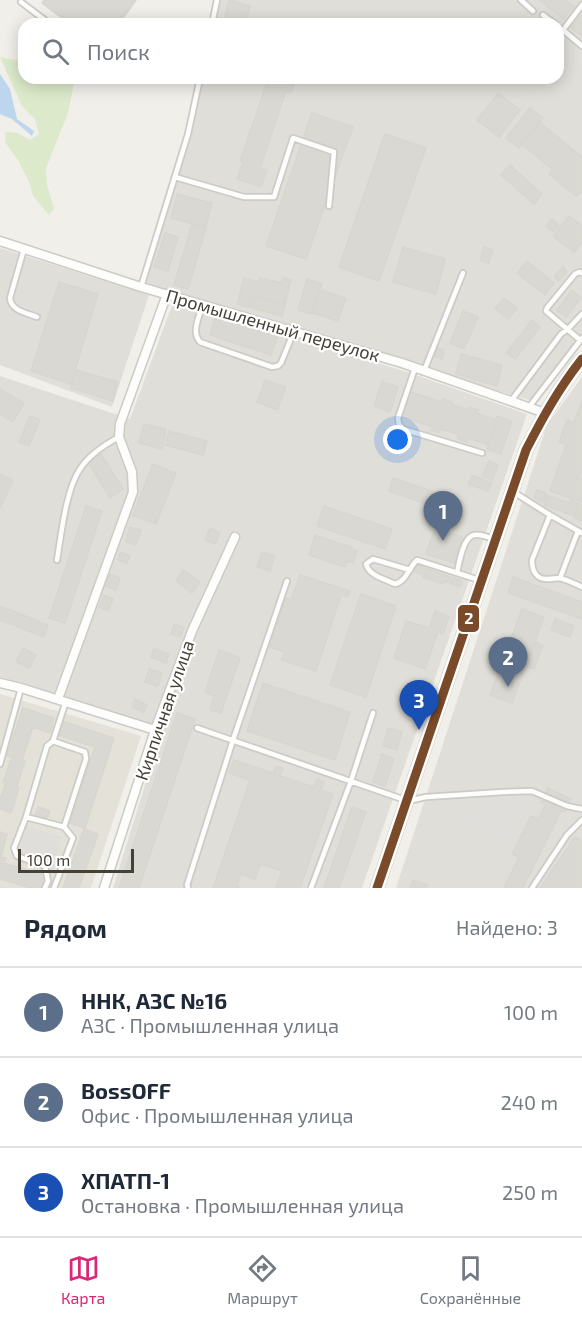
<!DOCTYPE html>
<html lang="ru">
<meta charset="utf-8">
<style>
body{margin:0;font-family:"Exo 2",sans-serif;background:#f2f2f3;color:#1f2937}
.scale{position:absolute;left:18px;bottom:15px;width:116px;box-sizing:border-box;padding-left:6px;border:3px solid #464136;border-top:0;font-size:16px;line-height:21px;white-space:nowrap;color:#464136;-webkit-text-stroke:4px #fff;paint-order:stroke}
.you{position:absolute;left:398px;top:440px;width:21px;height:21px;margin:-15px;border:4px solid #fff;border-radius:50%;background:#1a73e8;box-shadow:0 0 0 9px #1a73e833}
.badge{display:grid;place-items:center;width:39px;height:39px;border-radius:50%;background:#db2777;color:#fff;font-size:20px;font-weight:700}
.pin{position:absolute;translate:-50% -50px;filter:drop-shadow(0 2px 3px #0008)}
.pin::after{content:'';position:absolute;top:32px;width:21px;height:18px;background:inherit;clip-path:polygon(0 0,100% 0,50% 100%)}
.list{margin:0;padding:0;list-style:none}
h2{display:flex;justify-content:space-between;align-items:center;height:78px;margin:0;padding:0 24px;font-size:26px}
h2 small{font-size:20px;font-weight:400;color:#747a83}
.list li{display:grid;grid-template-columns:39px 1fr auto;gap:18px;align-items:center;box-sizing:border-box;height:90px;padding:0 24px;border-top:2px solid #e0e1e3}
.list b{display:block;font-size:22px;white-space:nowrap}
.list p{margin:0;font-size:20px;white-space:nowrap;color:#747a83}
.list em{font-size:20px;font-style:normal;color:#747a83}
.icon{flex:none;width:33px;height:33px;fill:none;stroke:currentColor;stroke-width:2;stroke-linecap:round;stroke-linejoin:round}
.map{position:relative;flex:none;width:582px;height:888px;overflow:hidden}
.search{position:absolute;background:#fff;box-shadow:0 3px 15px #0003;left:18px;right:18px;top:18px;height:66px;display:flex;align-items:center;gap:15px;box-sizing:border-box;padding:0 21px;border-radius:18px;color:#747a83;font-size:22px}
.sheet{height:348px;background:#fff}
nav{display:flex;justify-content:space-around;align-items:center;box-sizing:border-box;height:84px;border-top:2px solid #e0e1e3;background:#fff;font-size:16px;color:#747a83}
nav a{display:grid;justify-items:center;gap:3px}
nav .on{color:#db2777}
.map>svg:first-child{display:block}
</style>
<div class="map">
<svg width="582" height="888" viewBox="0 0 582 888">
<rect width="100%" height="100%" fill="#f0efea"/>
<!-- residential -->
<path fill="#e4e1d8" d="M0 694 141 736 91 888H0Z"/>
<!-- industrial -->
<path fill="#e0ded8" d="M221 0H582V338L532 401 146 283 201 78H558V24H215Z
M0 248 149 295 112 407 0 365Z
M174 300 404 371 527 414 362 888H113L163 727 0 679V376L130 419Z
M582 377V888H396L547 425Z"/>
<!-- green -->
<path fill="#dceacb" d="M0 57 24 62V78H75L68 113 46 168 47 185 54 208 49 215 33 196 30 184 18 160 5 142 6 132 17 133 30 140 39 134 35 119 22 106Z"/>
<!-- parking -->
<path fill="#dfdeda" d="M493 796H529L506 845 467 821Z
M26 826 62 837 51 873 16 861Z"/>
<!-- water -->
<path fill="#bcd7ed" d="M0 74 10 89 17 119 34 131 32 136 12 119 0 114Z"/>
<!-- building -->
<path fill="#dad8d2" stroke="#d8d6d0" stroke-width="1.5" d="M44 0H136L119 24H70L42 3Z
M229 0 250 6 245 24H223Z
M539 0H565L574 6 564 19Z
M581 15 582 16V36L571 28Z
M272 78H297L291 93 286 91 260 168 267 170 261 187 237 179 243 162 240 161 268 80 271 81Z
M498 93 520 110 499 137 477 120Z
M530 108 543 118 519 148 506 138Z
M312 113 353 127 306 259 266 246Z
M539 122 582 157V193L580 192 576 196 549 174 552 169 521 144Z
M385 134 426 148 379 281 339 267Z
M510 165 542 194 534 204 501 175Z
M177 194 212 203 206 227 171 218Z
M569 216 582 226V242L574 252 553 236Z
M552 219 559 225 553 232 546 226Z
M192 224 206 228 188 289 174 285Z
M165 233 178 237 168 271 154 267Z
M403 247 445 259 436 294 393 282Z
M484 247 493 250 489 263 480 260Z
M527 261 554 283 545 295 517 273Z
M563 267 567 272 558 281 554 277Z
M244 278 259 282 260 278 282 283 283 278 291 280 285 304 252 296 249 307 237 304Z
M307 279 322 284 312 314 298 310Z
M59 282 98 294 71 384 31 371Z
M320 290 346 298 338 321 313 313Z
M572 290 581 298 566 317 557 310Z
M252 296 285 304 282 316 249 307Z
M504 298 517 308 508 319 495 309Z
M463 311 478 317 464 349 450 343Z
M216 314 278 334 271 355 210 335Z
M532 320 540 327 515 359 506 353Z
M437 348 444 350 442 359 435 357Z
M461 354 502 365 497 386 456 374Z
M76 370 118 382 113 401 71 388Z
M265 380 286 387 277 410 257 402Z
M382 381 398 387 390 412 374 406Z
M0 389 24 403 13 422 0 414Z
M408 391 442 402 443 399 452 402 451 404 468 410 469 407 478 410 477 413 496 420 488 445 468 438 467 442 458 439 459 435 441 429 439 433 431 430 433 427 400 416Z
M582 400V468L579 477 582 479V502L550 491 566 445 559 442 567 420 574 422Z
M30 416 40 420 29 446 19 442Z
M497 416 512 421 501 454 487 449Z
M144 424 166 429 162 449 139 443Z
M169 431 207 441 203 455 165 445Z
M101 454 123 489 110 498 88 462Z
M489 461 498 465 492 480 482 476Z
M153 464 176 473 156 524 133 515Z
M0 474 13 480 0 508Z
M472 475 492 483 488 491 468 484Z
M393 478 434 492 429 505 389 491Z
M537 490 546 493 543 502 534 498Z
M547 495 569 503 570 500 579 504 574 516 544 505Z
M579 504 582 505V521L574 518Z
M86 506 102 511 65 623 49 618Z
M324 506 392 529 385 549 317 526Z
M130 527 141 530 136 545 126 542Z
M210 528 220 533 215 544 205 540Z
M435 528 462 537 454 563 426 554Z
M315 535 351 547V549L357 551 353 563 347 561 345 567 309 555Z
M120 552 130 556 127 563 118 560Z
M262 552 275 556 270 571 257 567Z
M417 565 462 581 460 587 444 581 443 584 423 577 424 575 415 571Z
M183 570 200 582 192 593 176 581Z
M110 574 120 578 116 590 105 586Z
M300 575 350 591 348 597 341 595 316 671 282 660 285 652 270 647 286 598 291 600Z
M513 577 582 602V619L508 593Z
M361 594 396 606 371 682 335 670Z
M104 595 113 599 108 611 99 607Z
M0 606 48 625 44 637 0 620Z
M522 609 544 617 512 703 490 695Z
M435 611 449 617 443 634 438 632 425 669 394 658 406 621 429 628Z
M555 619 574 626 570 637 551 630Z
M174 624 184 628 180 637 171 634Z
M536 642 543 645 534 669 527 667Z
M23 648 36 655 29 668 16 662Z
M154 649 169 654 166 663 151 657Z
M219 650 240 658 221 713 210 710 214 696 205 692Z
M149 669 162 673 158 686 145 682Z
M335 670 371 682 366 697 330 685Z
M263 683 350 712 335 760 247 731Z
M135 699 147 705 144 712 132 707Z
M23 708 54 718 50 733 33 727 22 760 25 761 17 786 19 788 11 813 0 809V799L6 783 3 782 12 757 7 755Z
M177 713 195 719 139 888H119Z
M62 721 114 738 85 828 70 823 95 747 58 735Z
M388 728 402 732 397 750 383 746Z
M382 754 394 759 385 786 373 782Z
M234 760 273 773 276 766 283 768 280 776 314 787 317 779 324 782 321 790 333 794 300 888H276L282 871 261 864 255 879 241 874 237 887 240 888H213L250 780 229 773Z
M548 788 571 799 564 812 561 811 523 888H504L519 857 512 854 531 816 538 819 546 804 541 802Z
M38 807 50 811 47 818 35 815Z
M352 807 366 812 339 888H324Z
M84 829 98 834 79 888H63Z
M0 832 7 834 1 857 6 858 4 863 44 875 41 888H31L0 879Z
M575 837 582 841V888H540Z
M413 880 428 885 427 888H410Z"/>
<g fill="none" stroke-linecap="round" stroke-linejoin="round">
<!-- lane casing -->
<g stroke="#cccbc6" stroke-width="8">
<path id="lane" d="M521 0 533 11
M21 2 50 24
M582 5 563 30 582 46
M543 15 555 24
M212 24 217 0
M175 177 244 197H274L293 138 334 152 329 206
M24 249 10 298C11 311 27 313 37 317
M141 287 188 134 200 78
M202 306C199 318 191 332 200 342L272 367 278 366 281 363 294 331
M580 340 546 311 547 308 575 274 579 272 582 273
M415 368 398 418 399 424 403 429 482 453
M424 371 463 273
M511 401 561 334 568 329 582 314
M529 407 582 338
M512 491 550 515 582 533
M550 515 532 560C532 571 536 580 549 579 552 579 556 578 559 578 566 579 575 584 582 587
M57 560C61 536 66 489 80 469 89 455 104 445 119 437
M410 570 373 559 366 564C369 576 385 579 395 584 406 582 409 567 417 560L479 580
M457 573C459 563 463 537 474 535 480 534 488 537 493 539
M560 578 578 531
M197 728 408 801 426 797 503 792 532 791 567 806 582 809
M53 741 66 701
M0 764 21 688
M26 817 14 848 17 856 45 866 48 881 45 888
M54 888 73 838 64 827 26 817 47 746 53 741 85 752 86 759 64 827
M188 888 187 885 233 740 287 581
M311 888 351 781 373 713
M532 888 567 835 582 820"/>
</g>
<!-- street casing -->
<g stroke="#cccbc6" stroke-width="11">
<path id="street" d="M0 241 141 287 402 363 545 413
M0 683 21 688 155 730
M58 699 133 492 132 472 119 437 120 424 167 294
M104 888 155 730 192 631 235 537"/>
</g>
<!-- secondary casing -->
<g stroke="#cfccc1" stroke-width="15">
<path id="secondary" d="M377 888 526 450C543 417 559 388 582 359"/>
</g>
<!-- lane -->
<use href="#lane" stroke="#fdfdfc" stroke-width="4.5"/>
<!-- street -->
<use href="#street" stroke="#fdfdfc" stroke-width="8"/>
<!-- secondary -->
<use href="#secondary" stroke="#f6f5ef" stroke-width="12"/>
<!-- bus-1 casing -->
<g stroke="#fff" stroke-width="14">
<path id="bus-1" d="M377 888 526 450C543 417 559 388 582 359"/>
</g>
<!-- bus-1 -->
<use href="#bus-1" stroke="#7a4b2a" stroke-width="9"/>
</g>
<g text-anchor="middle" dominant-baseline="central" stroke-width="4.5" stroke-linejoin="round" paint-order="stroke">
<!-- street labels -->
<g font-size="18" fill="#464136" stroke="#fff">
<text transform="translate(273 325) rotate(16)">Промышленный переулок</text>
<text transform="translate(164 710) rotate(-71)">Кирпичная улица</text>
</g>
</g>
<rect stroke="#fff" stroke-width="2" x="457" y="604" width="23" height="29" rx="6" fill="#7a4b2a"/>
<g font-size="16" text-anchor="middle" font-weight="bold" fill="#fff">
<text x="469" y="624">2</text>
</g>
</svg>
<div class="scale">100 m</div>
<div class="you"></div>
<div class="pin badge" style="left:443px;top:541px;background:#5c6f8a">1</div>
<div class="pin badge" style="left:508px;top:687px;background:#5c6f8a">2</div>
<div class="pin badge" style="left:419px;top:730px;background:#1a4fb4">3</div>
<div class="search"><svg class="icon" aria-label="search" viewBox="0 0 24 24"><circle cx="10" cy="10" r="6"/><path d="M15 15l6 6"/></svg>Поиск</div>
</div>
<section class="sheet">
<h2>Рядом<small>Найдено: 3</small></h2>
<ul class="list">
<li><span class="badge" style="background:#5c6f8a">1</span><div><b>ННК, АЗС №16</b><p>АЗС · Промышленная улица</p></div><em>100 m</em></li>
<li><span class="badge" style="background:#5c6f8a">2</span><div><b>BossOFF</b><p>Офис · Промышленная улица</p></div><em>240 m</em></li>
<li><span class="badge" style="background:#1a4fb4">3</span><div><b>ХПАТП-1</b><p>Остановка · Промышленная улица</p></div><em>250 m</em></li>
</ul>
</section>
<nav>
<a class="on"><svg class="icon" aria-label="map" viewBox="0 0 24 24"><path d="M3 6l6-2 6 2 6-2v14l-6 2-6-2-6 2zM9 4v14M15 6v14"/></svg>Карта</a>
<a><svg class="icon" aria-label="directions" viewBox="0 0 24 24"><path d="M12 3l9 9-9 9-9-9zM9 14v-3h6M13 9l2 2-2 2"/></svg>Маршрут</a>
<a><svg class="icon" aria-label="saved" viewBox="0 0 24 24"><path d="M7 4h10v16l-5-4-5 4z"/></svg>Сохранённые</a>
</nav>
